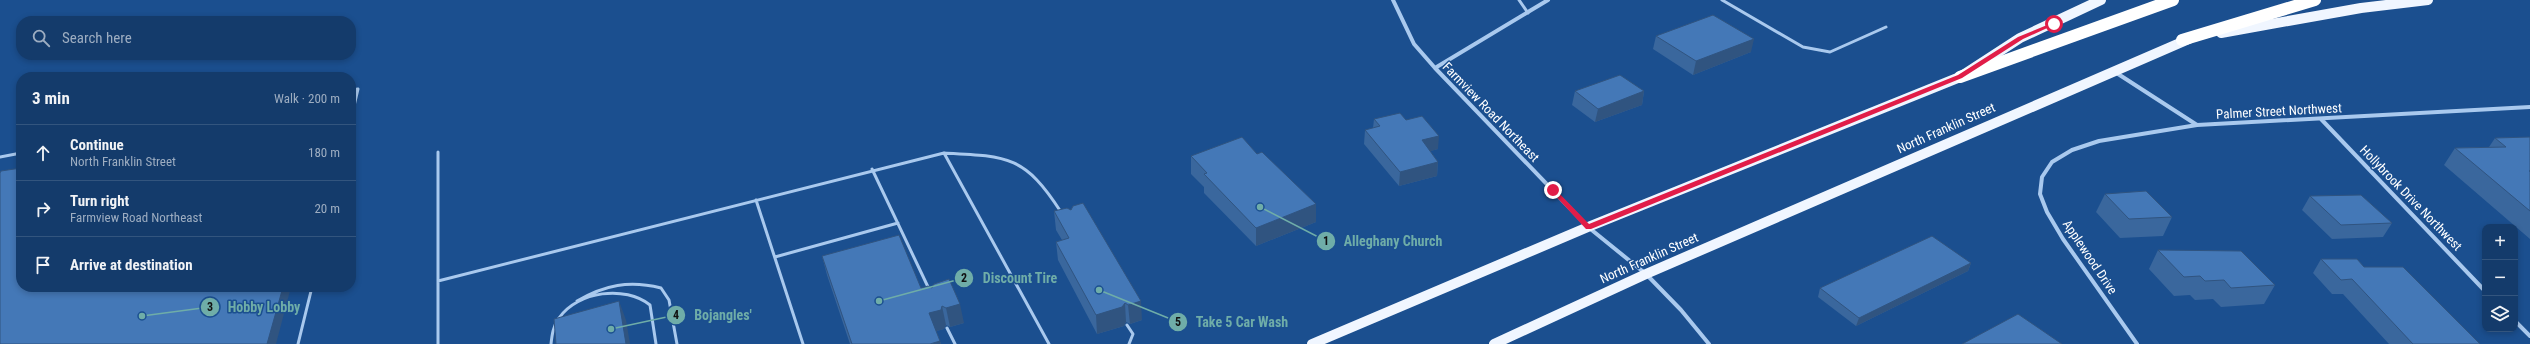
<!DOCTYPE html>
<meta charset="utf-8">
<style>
body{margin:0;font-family:"Roboto Condensed",sans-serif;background:#214673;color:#f1f3f6}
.controls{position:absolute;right:12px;bottom:12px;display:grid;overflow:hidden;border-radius:8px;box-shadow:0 2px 6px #0003}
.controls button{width:36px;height:36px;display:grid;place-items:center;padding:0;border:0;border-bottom:1px solid #33557e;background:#143b6b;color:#f1f3f6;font:20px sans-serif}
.stop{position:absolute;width:12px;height:12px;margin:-9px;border:3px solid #e11d48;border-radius:50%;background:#fff}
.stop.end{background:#e11d48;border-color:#fff;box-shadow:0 1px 4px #0008}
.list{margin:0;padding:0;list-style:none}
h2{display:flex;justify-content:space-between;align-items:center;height:52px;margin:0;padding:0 16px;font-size:17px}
h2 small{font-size:13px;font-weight:400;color:#9dadc1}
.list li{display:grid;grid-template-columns:26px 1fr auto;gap:12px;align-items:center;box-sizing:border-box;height:56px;padding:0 16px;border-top:1px solid #33557e}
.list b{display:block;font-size:15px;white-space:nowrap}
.list p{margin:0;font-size:13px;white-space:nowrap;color:#9dadc1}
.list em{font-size:13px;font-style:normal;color:#9dadc1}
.icon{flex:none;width:22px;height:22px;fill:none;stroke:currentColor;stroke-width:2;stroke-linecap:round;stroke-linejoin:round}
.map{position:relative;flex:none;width:2530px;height:344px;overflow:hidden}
.search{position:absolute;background:#143b6b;box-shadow:0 2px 6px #0003;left:16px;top:16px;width:340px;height:44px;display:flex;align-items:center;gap:10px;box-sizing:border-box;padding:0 14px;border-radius:16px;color:#9dadc1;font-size:15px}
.panel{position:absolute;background:#143b6b;box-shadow:0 2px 6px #0003;left:16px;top:72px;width:340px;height:220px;border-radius:16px}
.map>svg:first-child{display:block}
</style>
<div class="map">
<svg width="2530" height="344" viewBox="0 0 2530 344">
<rect width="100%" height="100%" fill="#1b4f8f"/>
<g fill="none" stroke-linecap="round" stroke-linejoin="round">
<!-- lane -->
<path stroke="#a9c9ee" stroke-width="3" d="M1519 0 1528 13
M1722 0 1803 47 1830 52 1886 27
M351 90 358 89 351 119
M438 152V344
M944 153 1049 344
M0 157 21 153
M872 169 929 289
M756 200 803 344
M775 257 898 223
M438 281 944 153C1008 156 1025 156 1061 212
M577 301C605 285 629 280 661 288L669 300 677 344
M1127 325 1133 334 1129 344
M947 328 955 344
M298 344 312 287
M551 344C552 335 553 326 559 318 578 291 625 285 650 305L656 344"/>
<!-- street -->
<path stroke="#a9c9ee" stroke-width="4" d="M1393 0 1414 44 1435 68 1588 227 1646 274 1681 310 1709 344
M1435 68 1548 0
M2115 72 2197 125
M2321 119 2485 291
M2515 321 2530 336
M2137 344 2063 239 2047 212 2040 194 2042 177 2052 162 2072 150 2099 141 2197 125 2530 107"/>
<!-- primary -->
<path stroke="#f0f6ff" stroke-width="10" d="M2221 33 2361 8 2428 0
M1312 344 1588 227 1960 77 2020 38 2101 0
M1494 344 1646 274 2189 39"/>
<!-- highway -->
<path stroke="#fff" stroke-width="12" d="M2182 40 2315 0
M1960 77 2173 0"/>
</g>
<!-- wall -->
<path fill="#3a679d" d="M1656 36 1751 52 1693 75 1653 49Z
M1575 91H1644L1642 105 1595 122 1572 105Z
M1374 119 1406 120 1438 149 1430 151 1438 162 1437 176 1399 186 1364 144 1365 130 1373 128Z
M2530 137V239L2444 165 2455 148 2489 147 2495 138Z
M1191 156 1316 222 1256 246 1204 193V187L1191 174Z
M2105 194 2172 217 2163 236 2120 238 2096 212Z
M2310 196 2392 223 2383 237 2332 239 2302 210Z
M1054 211 1142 320 1130 324 1126 322 1124 326 1097 334 1058 260 1056 242 1062 240 1056 230Z
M2158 250 2275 285 2264 304 2221 307 2213 299 2195 300 2190 295 2174 296 2149 269Z
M822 256 921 288H932L964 323 950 327 946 325 944 329 936 331 941 344H850L827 275Z
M2321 259 2364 267 2480 344H2389L2343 294H2332L2313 273Z
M1971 263 1968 271 1856 326 1818 297 1820 288Z"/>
<!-- shaded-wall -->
<path fill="#305480" d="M1754 39 1751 52 1693 75 1696 61Z
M1644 91 1642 105 1595 122 1598 109Z
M1439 136 1438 149 1421 154 1422 140Z
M1438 162 1437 176 1399 186 1400 172Z
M1316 204V222L1256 246V228Z
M1971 263 1968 271 1856 326 1859 318Z
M283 287H291L276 344H267Z
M619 301 626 320 630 344H626Z
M1141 301 1142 320 1130 324 1128 305Z
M1125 303 1126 322 1124 326 1097 334 1096 315Z
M960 304 964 323 950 327 946 308Z
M942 306 946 325 944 329 933 332 929 313Z
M940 341 941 344H930Z"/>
<!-- building -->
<path fill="#4478b7" stroke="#305480" d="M1713 15 1754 39 1696 61 1656 36Z
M1620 75 1644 91 1598 109 1575 91Z
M1400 113 1406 120 1422 116 1439 136 1422 140 1438 162 1400 172 1365 130 1380 126 1374 119Z
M1242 137 1257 154 1262 152 1316 204 1256 228 1204 174 1207 173 1191 156Z
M2530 137V171H2529H2530V211L2455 148 2506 147 2495 138Z
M21 168V287H283L267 344H0V173L1 171Z
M2146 191 2172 217 2129 219 2105 194Z
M2361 195 2392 223 2341 225 2310 196Z
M1083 203 1141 301 1128 305 1125 303 1122 307 1096 315 1056 242 1069 238 1054 211 1067 208 1071 210 1073 206Z
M899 235 921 288 928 286 932 288 934 284 949 279 960 304 946 308 942 306 941 310 929 313 940 341 930 344H852L822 256Z
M1932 236 1971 263 1859 318 1820 288Z
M2158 250 2241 251 2275 285 2231 288 2224 280 2205 281 2200 276 2184 277Z
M2321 259H2357L2364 267H2403L2480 344H2413L2352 279 2341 280Z
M619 301 626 344H556L554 319Z
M2018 314 2062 344H1962Z"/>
<!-- route -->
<path fill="#e11d48" d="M2052 23 2056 24 2023 39 1962 78 1591 229H1586L1550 190 1555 189 1589 224 1958 75 2018 37Z"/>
<g text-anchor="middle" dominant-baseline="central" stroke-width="3" stroke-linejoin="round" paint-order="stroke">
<!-- street labels -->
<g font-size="13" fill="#fff" stroke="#1b4f8f">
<text transform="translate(2279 111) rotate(-3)">Palmer Street Northwest</text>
<text transform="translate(1491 112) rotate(46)">Farmview Road Northeast</text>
<text transform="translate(1946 128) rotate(-24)">North Franklin Street</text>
<text transform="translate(2411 198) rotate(46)">Hollybrook Drive Northwest</text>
<text transform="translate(2090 257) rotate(56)">Applewood Drive</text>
<text transform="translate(1649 258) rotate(-24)">North Franklin Street</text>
</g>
</g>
<!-- callouts -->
<path fill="none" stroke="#6fada8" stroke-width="1.5" d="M1260 207L1326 241M879 301L964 278M142 316L210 307M611 329L676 315M1099 290L1178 322"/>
<g fill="#6fada8" stroke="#1b4f8f" stroke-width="1.5">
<circle cx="1260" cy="207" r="4"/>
<circle cx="879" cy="301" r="4"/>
<circle cx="142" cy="316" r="4"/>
<circle cx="611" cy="329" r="4"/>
<circle cx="1099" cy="290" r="4"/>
<circle cx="1326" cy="241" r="10"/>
<circle cx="964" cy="278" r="10"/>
<circle cx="210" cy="307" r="10"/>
<circle cx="676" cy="315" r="10"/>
<circle cx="1178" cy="322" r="10"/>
</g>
<g font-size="12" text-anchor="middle" font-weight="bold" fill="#111">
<text x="1326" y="245">1</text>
<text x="964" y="282">2</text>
<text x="210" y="311">3</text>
<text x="676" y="319">4</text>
<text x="1178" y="326">5</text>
</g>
<g font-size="14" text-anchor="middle" font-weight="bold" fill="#6fada8" stroke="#1b4f8f" stroke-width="3" stroke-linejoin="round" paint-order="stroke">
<text x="1393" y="246">Alleghany Church</text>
<text x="1020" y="283">Discount Tire</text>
<text x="264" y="312">Hobby Lobby</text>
<text x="723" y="320">Bojangles'</text>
<text x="1242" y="327">Take 5 Car Wash</text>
</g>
</svg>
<div class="controls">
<button>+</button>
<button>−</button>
<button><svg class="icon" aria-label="layers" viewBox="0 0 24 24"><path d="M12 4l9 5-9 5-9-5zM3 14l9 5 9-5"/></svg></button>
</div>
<div class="stop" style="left:2054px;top:24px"></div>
<div class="stop end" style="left:1553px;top:190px"></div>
<div class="search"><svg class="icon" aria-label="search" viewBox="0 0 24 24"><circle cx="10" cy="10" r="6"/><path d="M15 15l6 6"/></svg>Search here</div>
<section class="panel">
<h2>3 min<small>Walk · 200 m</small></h2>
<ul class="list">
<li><svg class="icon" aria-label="ahead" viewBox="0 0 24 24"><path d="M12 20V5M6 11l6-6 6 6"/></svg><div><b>Continue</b><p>North Franklin Street</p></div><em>180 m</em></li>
<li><svg class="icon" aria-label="right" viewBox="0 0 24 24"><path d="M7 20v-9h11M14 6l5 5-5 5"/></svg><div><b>Turn right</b><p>Farmview Road Northeast</p></div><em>20 m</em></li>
<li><svg class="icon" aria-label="arrive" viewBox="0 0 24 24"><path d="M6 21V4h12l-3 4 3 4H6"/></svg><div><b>Arrive at destination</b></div></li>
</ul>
</section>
</div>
